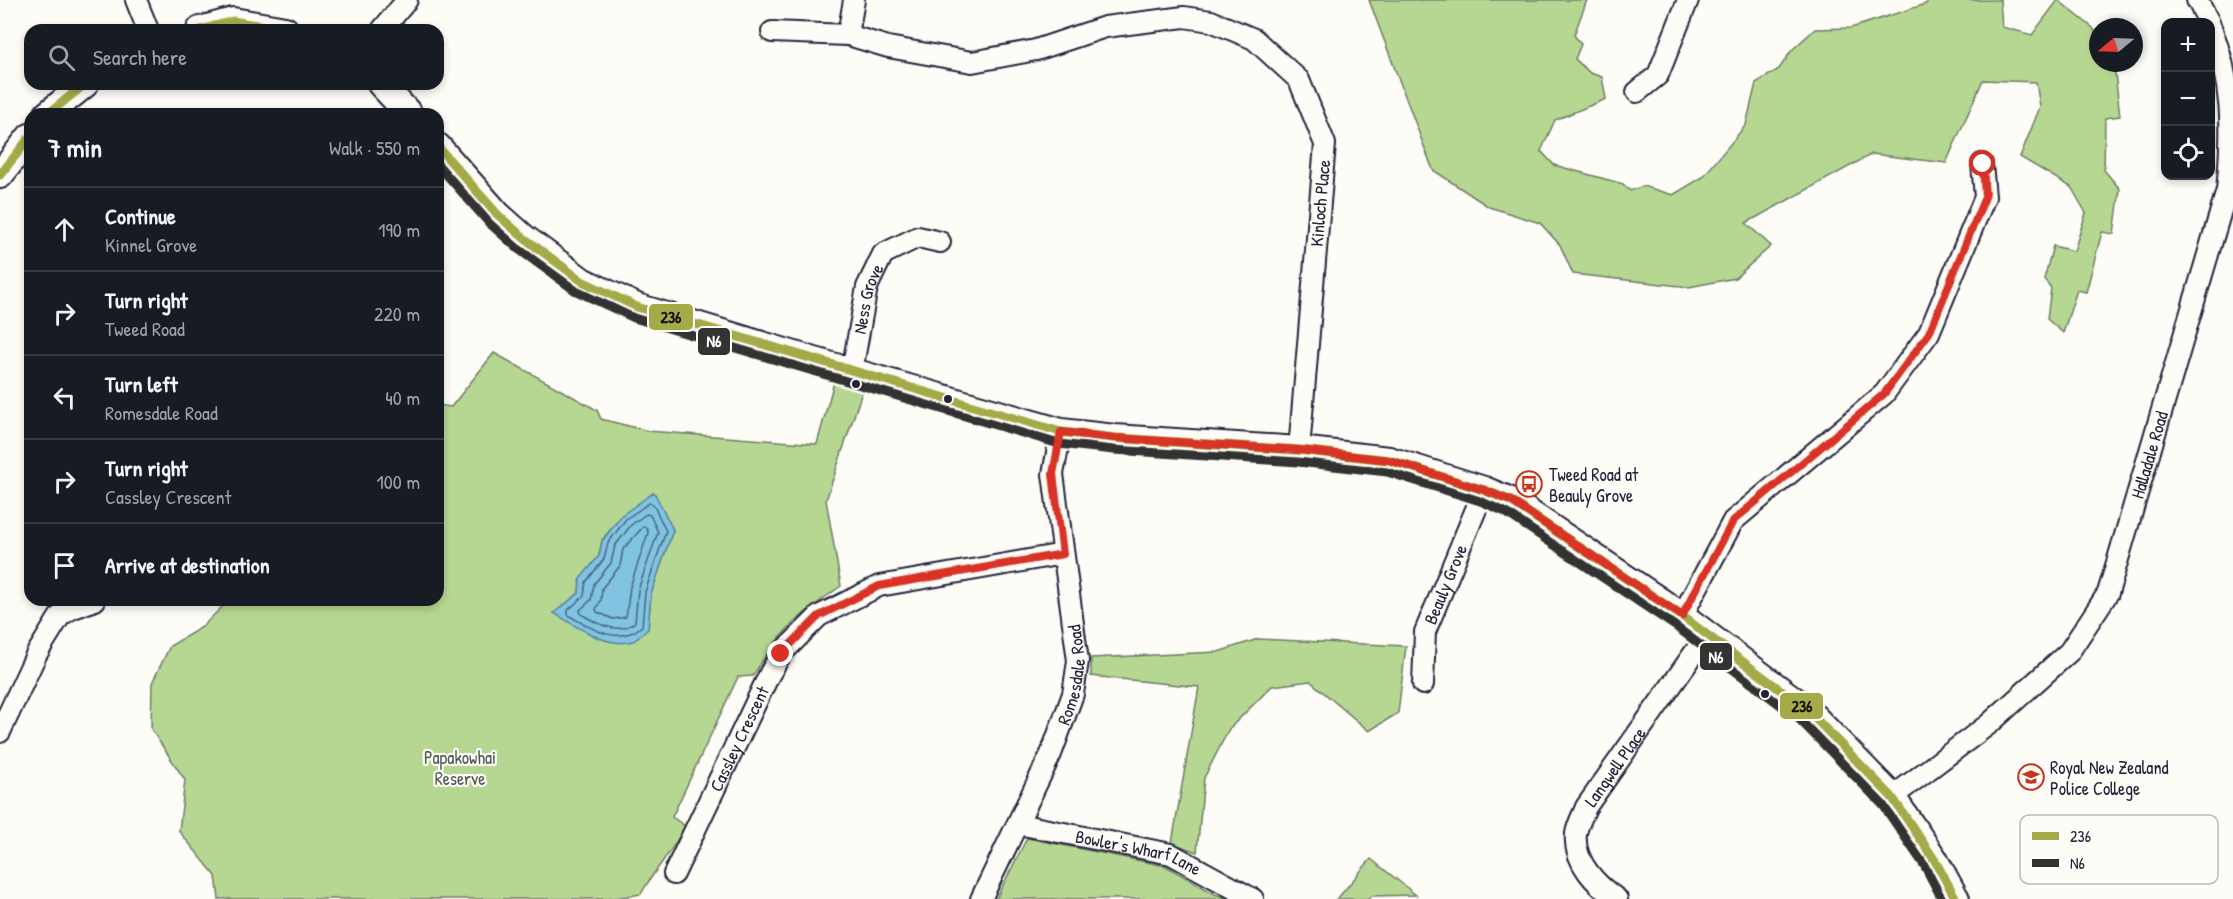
<!DOCTYPE html>
<meta charset="utf-8">
<style>
body{margin:0;font-family:"Patrick Hand",sans-serif;background:#20242c;color:#f1f3f6}
.controls{position:absolute;right:18px;top:18px;display:grid;overflow:hidden;border-radius:12px;box-shadow:0 3px 9px #0003}
.controls button{width:54px;height:54px;display:grid;place-items:center;padding:0;border:0;border-bottom:2px solid #363941;background:#171b24;color:#f1f3f6;font:30px sans-serif}
.compass{position:absolute;left:2089px;top:18px;width:54px;height:54px;border-radius:50%;background:#171b24;box-shadow:0 3px 9px #0003;rotate:251deg}
.stop{position:absolute;width:18px;height:18px;margin:-14px;border:4px solid #d93025;border-radius:50%;background:#fff}
.stop.end{background:#d93025;border-color:#fff;box-shadow:0 2px 6px #0008}
.list{margin:0;padding:0;list-style:none}
h2{display:flex;justify-content:space-between;align-items:center;height:78px;margin:0;padding:0 24px;font-size:26px}
h2 small{font-size:20px;font-weight:400;color:#9ea1a6}
.list li{display:grid;grid-template-columns:39px 1fr auto;gap:18px;align-items:center;box-sizing:border-box;height:84px;padding:0 24px;border-top:2px solid #363941}
.list b{display:block;font-size:22px;white-space:nowrap}
.list p{margin:0;font-size:20px;white-space:nowrap;color:#9ea1a6}
.list em{font-size:20px;font-style:normal;color:#9ea1a6}
.icon{flex:none;width:33px;height:33px;fill:none;stroke:currentColor;stroke-width:2;stroke-linecap:round;stroke-linejoin:round}
.map{position:relative;flex:none;width:2233px;height:899px;overflow:hidden}
.search{position:absolute;background:#171b24;box-shadow:0 3px 9px #0003;left:24px;top:24px;width:420px;height:66px;display:flex;align-items:center;gap:15px;box-sizing:border-box;padding:0 21px;border-radius:18px;color:#9ea1a6;font-size:22px}
.panel{position:absolute;background:#171b24;box-shadow:0 3px 9px #0003;left:24px;top:108px;width:420px;height:498px;border-radius:18px}
.map>svg:first-child{display:block}
</style>
<div class="map">
<svg width="2233" height="899" viewBox="0 0 2233 899">
<rect width="100%" height="100%" fill="#fdfcf7"/>
<filter id="ink" filterUnits="userSpaceOnUse"><feTurbulence type="fractalNoise" baseFrequency=".0167" numOctaves="2"/><feDisplacementMap in="SourceGraphic" scale="12" xChannelSelector="R" yChannelSelector="G"/><feConvolveMatrix kernelMatrix="1 2 1 2 8 2 1 2 1" color-interpolation-filters="sRGB"/></filter>
<g filter="url(#ink)">
<!-- green -->
<path fill="#b6d791" stroke="#6c7c66" stroke-width="1.5" fill-rule="evenodd" d="M1369 0H1587L1574 35 1581 44 1575 59 1590 73 1602 77 1606 99 1555 120 1541 151 1554 165 1623 184 1630 191 1643 186 1673 195 1703 177 1746 125 1756 83 1779 69 1792 50 1815 29 1851 28 1926 4 1928 0H2000L2002 27 2032 35 2058 0 2093 28 2098 38V63H2110L2115 73 2120 116 2105 118 2104 170 2120 189 2114 234 2102 232 2086 292 2077 290 2063 333 2047 319 2051 288 2044 279 2053 246 2074 251 2086 213 2071 187 2020 157 2040 107 2036 82 1983 80 1946 163 1872 154 1746 223 1771 246 1735 278 1689 287 1573 274 1560 245 1540 223 1489 207 1433 170Z
M494 353 597 410 601 419 648 431 817 444 834 382 863 389 826 500 841 586C801 614 778 632 753 676L738 677 672 817 685 826C673 851 654 870 641 894L609 899H219L216 876 179 831 185 780 151 729 152 683 170 646 202 627 229 600H438V405L451 407ZM654 493 673 530 651 594 648 629 555 613 579 593 580 580 599 556 602 540 622 515Z
M1258 639 1406 646 1398 713 1369 731 1310 681 1272 686 1229 729 1204 778 1197 852 1172 843 1199 687 1091 676V658L1218 652Z
M1027 838 1166 866 1215 894 1229 899H996Z
M1371 859 1416 895 1371 896 1369 899H1337Z"/>
<!-- water -->
<path fill="#80c4e1" stroke="#5a839f" stroke-width="1.5" d="M654 492 673 530 651 594 648 629C644 632 638 639 633 641 606 649 576 626 554 613L579 593 580 579 599 556 602 541 622 515Z"/>
<g fill="none" stroke-linecap="round" stroke-linejoin="round">
<!-- shore -->
<path stroke="#48637d" stroke-width="1.5" d="M649 503 653 504 666 531 645 592 642 626C618 647 591 628 568 615V610L584 596 586 582 604 559 608 543 626 519Z
M646 514 650 515 658 532 638 590 635 622C619 636 596 623 581 614L580 610 591 600 594 584 611 563 615 546 631 525Z
M643 527 647 528 648 533 630 587 626 617 613 619 597 612 596 609 601 600 602 588 620 566 623 549Z"/>
<!-- minor casing -->
<g stroke="#22223b" stroke-width="24">
<g id="minor">
<path d="M136 0 148 30"/>
<path d="M2197 0 2209 22"/>
<path d="M382 30 407 0"/>
<path d="M772 32 848 35 888 47 972 62 1036 50 1105 27 1184 17 1211 21 1254 39 1299 80 1325 144 1299 450"/>
<path d="M848 35 854 0"/>
<path d="M1637 92 1658 75 1688 0"/>
<path id="s1" d="M852 371 867 287 883 254 918 237 940 242"/>
<path d="M1682 616 1733 521 1884 394 1929 333 1985 197 1982 164"/>
<path id="s2" d="M1423 684 1425 632 1484 490"/>
<path d="M0 732 36 655 60 616 71 609 95 600"/>
<path id="s3" d="M1892 797 1989 724 2069 652 2108 593 2227 190C2233 129 2233 82 2210 25"/>
<path id="s4" d="M1018 824 1171 854 1253 899"/>
<path id="s5" d="M674 874 769 675 781 654 819 616 879 586 1063 554"/>
<path id="s6" d="M981 899 1051 754 1073 694 1078 661 1053 474 1061 432"/>
<path id="s7" d="M1617 899C1596 885 1573 861 1576 834 1577 825 1583 815 1586 807L1707 635"/>
</g>
</g>
<!-- tertiary casing -->
<g stroke="#22223b" stroke-width="30">
<path id="tertiary" d="M200 30 233 21 285 30
M381 84 409 114
M48 114 85 84
M438 147 498 215 524 238 582 281 637 307 808 359 1061 432 1115 438 1299 450 1389 460 1484 490 1511 501 1682 616 1807 710 1892 797 1934 859 1956 899
M0 175 30 137"/>
</g>
<!-- minor -->
<use href="#minor" stroke="#fdfcf7" stroke-width="20"/>
<!-- tertiary -->
<use href="#tertiary" stroke="#fdfcf7" stroke-width="26"/>
<!-- bus-1 casing -->
<g stroke="#fdfcf7" stroke-width="14">
<path id="bus-1" d="M200 30 233 21 285 30
M48 114 85 84
M438 147 498 215 524 238 582 281 637 307 1061 432 1115 438 1299 450 1389 460 1484 490 1511 501 1682 616 1807 710 1892 797 1934 859 1956 899
M0 175 30 137"/>
</g>
<!-- bus-2 casing -->
<g stroke="#fdfcf7" stroke-width="14">
<path id="bus-2" d="M438 165 489 223 517 248 576 291 634 318 1059 444 1114 450 1298 462 1387 472 1480 501 1505 512 1675 626 1799 719 1883 805 1924 865 1942 899"/>
</g>
<!-- bus-1 -->
<use href="#bus-1" stroke="#a4aa47" stroke-width="9"/>
<!-- bus-2 -->
<use href="#bus-2" stroke="#333" stroke-width="9"/>
</g>
</g>
<g fill="none" stroke-linecap="round" stroke-linejoin="round" filter="url(#ink)">
<!-- route -->
<path stroke="#d93025" stroke-width="8" d="M781 654 819 616 879 586 1063 554 1053 474 1061 432 1115 438 1299 450 1389 460 1484 490 1511 501 1682 616 1733 521 1884 394 1929 333 1985 197 1983 164"/>
</g>
<!-- icons -->
<defs>
<g id="bus-ring" transform="scale(1.35)"><circle r="9.5" fill="#fdfcf7" stroke="#c8321e" stroke-width="1.5"/><path d="M-5-6H5V4H4V6H2V4H-2V6H-4V4H-5ZM-3.5-4V0h7V-4ZM-3.5 1.2v1.5H-2V1.2ZM2 1.2v1.5H3.5V1.2Z" fill="#c8321e"/></g>
<g id="university-ring" transform="scale(1.35)"><circle r="9.5" fill="#fdfcf7" stroke="#c8321e" stroke-width="1.5"/><path d="M0-5L7-2L0 1L-7-2ZM-4 1L0 2.5L4 1V4Q0 6-4 4Z" fill="#c8321e"/></g>
</defs>
<g fill-rule="evenodd">
<use href="#bus-ring" x="1529" y="484"/>
<use href="#university-ring" x="2031" y="777"/>
</g>
<!-- markers -->
<g fill="#22223b" stroke="#fdfcf7" stroke-width="2">
<circle cx="856" cy="384" r="5"/>
<circle cx="948" cy="399" r="5"/>
<circle cx="1765" cy="694" r="5"/>
</g>
<g text-anchor="middle" dominant-baseline="central" stroke-width="4.5" stroke-linejoin="round" paint-order="stroke">
<!-- street labels -->
<g font-size="18" fill="#22223b" stroke="#fdfcf7">
<text transform="translate(1320 203) rotate(-85)">Kinloch Place</text>
<text stroke="none"><textPath href="#s1" startOffset="74">Ness Grove</textPath></text>
<text stroke="none"><textPath href="#s3" startOffset="444">Halladale Road</textPath></text>
<text stroke="none"><textPath href="#s2" startOffset="104">Beauly Grove</textPath></text>
<text stroke="none"><textPath href="#s6" startOffset="244">Romesdale Road</textPath></text>
<text stroke="none"><textPath href="#s5" startOffset="150">Cassley Crescent</textPath></text>
<text stroke="none"><textPath href="#s7" startOffset="159">Langwell Place</textPath></text>
<text stroke="none"><textPath href="#s4" startOffset="124">Bowler's Wharf Lane</textPath></text>
</g>
<!-- poi labels -->
<g font-size="18" fill="#22223b" stroke="#fdfcf7" text-anchor="start">
<text x="1549" y="474">Tweed Road at<tspan x="1549" dy="21">Beauly Grove</tspan></text>
<text x="2050" y="767">Royal New Zealand<tspan x="2050" dy="21">Police College</tspan></text>
</g>
<!-- park labels -->
<g font-size="18" fill="#4e5855" stroke="#fdfcf7">
<text x="460" y="757">Papakowhai<tspan x="460" dy="21">Reserve</tspan></text>
</g>
</g>
<!-- legend -->
<rect x="2020" y="815" width="198" height="69" rx="9" fill="#fdfcf7" stroke="#bbbbbf" stroke-width="1.5"/>
<rect x="2032" y="832" width="27" height="8" fill="#a4aa47"/>
<rect x="2032" y="859" width="27" height="8" fill="#333"/>
<g font-size="16" fill="#22223b">
<text x="2070" y="842">236</text>
<text x="2070" y="869">N6</text>
</g>
<g stroke="#fdfcf7" stroke-width="2">
<rect x="648" y="303" width="46" height="28" rx="6" fill="#a4aa47"/>
<rect x="697" y="327" width="34" height="29" rx="6" fill="#333"/>
<rect x="1699" y="642" width="34" height="29" rx="6" fill="#333"/>
<rect x="1779" y="692" width="45" height="28" rx="6" fill="#a4aa47"/>
</g>
<g font-size="16" text-anchor="middle" font-weight="bold" fill="#fff">
<text x="714" y="347">N6</text>
<text x="1716" y="663">N6</text>
</g>
<g font-size="16" text-anchor="middle" font-weight="bold" fill="#111">
<text x="671" y="323">236</text>
<text x="1802" y="712">236</text>
</g>
</svg>
<div class="controls">
<button>+</button>
<button>−</button>
<button><svg class="icon" aria-label="locate" viewBox="0 0 24 24"><circle cx="12" cy="12" r="6"/><path d="M12 2v4M12 18v4M2 12h4M18 12h4"/></svg></button>
</div>
<svg class="compass" viewBox="-18 -18 36 36"><path d="M0-13l5 13h-10z" fill="#e53935"/><path d="M0 13l5-13h-10z" fill="#9ea1a6"/></svg>
<div class="stop" style="left:1983px;top:164px"></div>
<div class="stop end" style="left:781px;top:654px"></div>
<div class="search"><svg class="icon" aria-label="search" viewBox="0 0 24 24"><circle cx="10" cy="10" r="6"/><path d="M15 15l6 6"/></svg>Search here</div>
<section class="panel">
<h2>7 min<small>Walk · 550 m</small></h2>
<ul class="list">
<li><svg class="icon" aria-label="ahead" viewBox="0 0 24 24"><path d="M12 20V5M6 11l6-6 6 6"/></svg><div><b>Continue</b><p>Kinnel Grove</p></div><em>190 m</em></li>
<li><svg class="icon" aria-label="right" viewBox="0 0 24 24"><path d="M7 20v-9h11M14 6l5 5-5 5"/></svg><div><b>Turn right</b><p>Tweed Road</p></div><em>220 m</em></li>
<li><svg class="icon" aria-label="left" viewBox="0 0 24 24"><path d="M17 20v-9H6M10 6l-5 5 5 5"/></svg><div><b>Turn left</b><p>Romesdale Road</p></div><em>40 m</em></li>
<li><svg class="icon" aria-label="right" viewBox="0 0 24 24"><path d="M7 20v-9h11M14 6l5 5-5 5"/></svg><div><b>Turn right</b><p>Cassley Crescent</p></div><em>100 m</em></li>
<li><svg class="icon" aria-label="arrive" viewBox="0 0 24 24"><path d="M6 21V4h12l-3 4 3 4H6"/></svg><div><b>Arrive at destination</b></div></li>
</ul>
</section>
</div>
